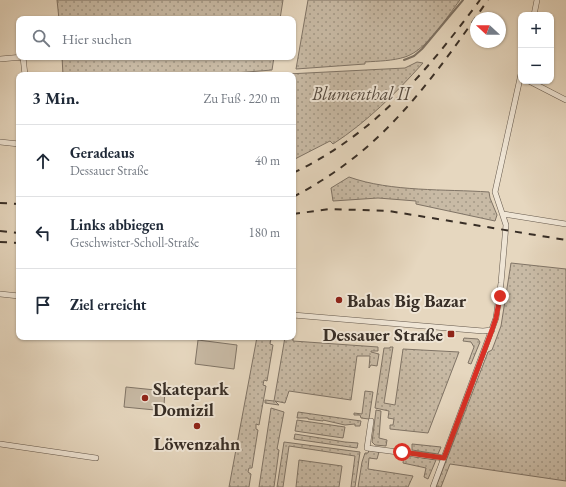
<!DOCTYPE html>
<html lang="de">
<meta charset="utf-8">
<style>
body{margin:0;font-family:"EB Garamond",serif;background:#f2f2f3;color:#1f2937}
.controls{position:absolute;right:12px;top:12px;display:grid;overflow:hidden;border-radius:8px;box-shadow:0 1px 3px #0004}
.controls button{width:36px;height:36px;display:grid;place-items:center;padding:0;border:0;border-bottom:1px solid #e0e1e3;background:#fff;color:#1f2937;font:20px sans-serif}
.compass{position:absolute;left:470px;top:12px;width:36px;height:36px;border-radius:50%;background:#fff;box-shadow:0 1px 3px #0004;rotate:291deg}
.stop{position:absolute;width:12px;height:12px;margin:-9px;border:3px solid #d93025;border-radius:50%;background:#fff}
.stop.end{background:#d93025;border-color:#fff;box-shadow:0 1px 4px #0008}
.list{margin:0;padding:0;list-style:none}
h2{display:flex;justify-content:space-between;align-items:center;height:52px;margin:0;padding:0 16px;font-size:17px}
h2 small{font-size:13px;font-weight:400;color:#747a83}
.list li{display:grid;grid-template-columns:26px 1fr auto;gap:12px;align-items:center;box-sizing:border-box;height:72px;padding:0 16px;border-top:1px solid #e0e1e3}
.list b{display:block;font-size:15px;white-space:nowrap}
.list p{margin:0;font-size:13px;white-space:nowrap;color:#747a83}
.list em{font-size:13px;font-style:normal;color:#747a83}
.icon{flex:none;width:22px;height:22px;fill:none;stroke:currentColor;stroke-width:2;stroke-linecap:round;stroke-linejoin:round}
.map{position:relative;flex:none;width:566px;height:487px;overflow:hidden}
.search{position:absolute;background:#fff;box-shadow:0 1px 3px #0004;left:16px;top:16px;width:280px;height:44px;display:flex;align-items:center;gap:10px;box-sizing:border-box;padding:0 14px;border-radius:8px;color:#747a83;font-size:15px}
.panel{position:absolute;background:#fff;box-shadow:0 1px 3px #0004;left:16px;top:72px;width:280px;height:268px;border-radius:8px}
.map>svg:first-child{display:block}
</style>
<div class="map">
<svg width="566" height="487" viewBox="0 0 566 487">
<defs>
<pattern id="grass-dots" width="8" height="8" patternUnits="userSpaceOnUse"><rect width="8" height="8" fill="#c8baa5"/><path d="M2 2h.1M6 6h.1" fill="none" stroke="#a39886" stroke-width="1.8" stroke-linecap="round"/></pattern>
</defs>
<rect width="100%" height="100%" fill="#e6d7bf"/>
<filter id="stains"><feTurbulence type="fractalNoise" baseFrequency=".005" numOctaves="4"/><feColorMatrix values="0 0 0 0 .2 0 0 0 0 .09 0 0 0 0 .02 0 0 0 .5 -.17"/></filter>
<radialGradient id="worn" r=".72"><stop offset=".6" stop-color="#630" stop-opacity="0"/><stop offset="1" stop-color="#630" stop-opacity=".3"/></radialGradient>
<!-- grass -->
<path fill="url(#grass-dots)" stroke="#807466" d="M57 0H283L280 19H59Z
M308 0H460C446 18 427 50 405 57 392 61 379 61 365 62V64L296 69Z
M62 57H274L272 70 210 75H63Z
M417 62 423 63C396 93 367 122 333 144L330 141 293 160V75H268L405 68Z
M349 177C391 192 445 189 489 192L490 198 497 215 495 221 416 204V201L378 198 333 201 331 188Z
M511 263 566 269V481L450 464 441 487H436L488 352 492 350 501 326Z
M257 337H274L271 339 270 344 273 345 267 381 264 380 263 385 266 386 259 425 256 424V429L258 430 252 468H249L248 472 251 474 249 487H229Z
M285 337H293V341L378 347V351H371V352L379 354 377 366 371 365 369 368 370 356H357L351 400 289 391 285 403 275 401 279 405 265 403V400L274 401Z
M464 338 478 339 480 342 471 364 468 363 474 347 471 342 463 341Z
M390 347H393L384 403 395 405 403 349 459 352 428 433 390 429V425H393L394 419 388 418 389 411 375 408 384 348H390Z
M365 391 373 392 369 419 361 418 360 415H354V413L362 414Z
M271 408 284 412 277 449 279 450 274 487H259Z
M376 410 381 411 379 438 387 440 386 446 375 445 372 442Z
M298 412 361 421 360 426H355V424L345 425 323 420V421L308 419V418H297Z
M297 420 345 427 343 438 295 431Z
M295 434 345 442 358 443 357 448 294 439Z
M284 442 360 452 355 487H351L355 456 289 446 283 487H277Z
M412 444 441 447 438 454 412 450Z
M369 450 379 452 377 459 369 458 368 469 413 476 408 487H358L362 462 365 453H368Z
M404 455 436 460 428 479 424 477 426 468 403 463Z
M299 460 342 466 339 487H296Z"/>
<!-- park -->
<path fill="#c8baa5" stroke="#807466" d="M198 340 237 345 234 369 195 364Z
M126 387 165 391 164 405 155 404V410L124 407Z"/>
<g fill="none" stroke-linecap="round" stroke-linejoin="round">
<!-- stream -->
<path stroke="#7d7163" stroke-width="2" d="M404 60 414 56 422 49 463 0"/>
<!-- street casing -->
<g stroke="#64584c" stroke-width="6">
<path id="street" d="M534 15 537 0
M0 59 23 57 25 75
M257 75H258
M529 81 566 100
M0 142 19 144
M503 214 566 224
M0 294 19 296
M293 315 483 331 492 330
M371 421 367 448 444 458
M0 444 96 458
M433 487 496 318 501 283 506 225 495 192 521 74"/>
</g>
<!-- street -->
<use href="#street" stroke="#efe5d5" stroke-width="5"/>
<!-- rail -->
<path stroke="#382e26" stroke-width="2" stroke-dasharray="7 7" stroke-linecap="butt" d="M293 173C375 134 427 71 480 0
M293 197C312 187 330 176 347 163 405 120 447 58 488 0
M0 203 19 204
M293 214 330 209 389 211 566 240
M0 231 19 233
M0 242 19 243"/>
</g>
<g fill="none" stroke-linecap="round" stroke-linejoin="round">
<!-- route -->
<path stroke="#d93025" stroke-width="5" d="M402 452 444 458 492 330 496 318 500 296"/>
</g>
<!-- markers -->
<g fill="#8f2418" stroke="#efe5d5" stroke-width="1.5">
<circle cx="339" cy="300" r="4"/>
<rect x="447" y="330" width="8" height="8" rx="2"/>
<circle cx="145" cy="398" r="4"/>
<circle cx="197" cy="426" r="4"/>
</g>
<g text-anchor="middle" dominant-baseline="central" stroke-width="4" stroke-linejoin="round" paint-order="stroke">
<!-- park labels -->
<g font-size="18" font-style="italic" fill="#554a3f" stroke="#efe5d5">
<text x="361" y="93">Blumenthal II</text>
</g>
<!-- poi labels -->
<g font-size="18" font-weight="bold" fill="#382e26" stroke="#efe5d5" text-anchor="start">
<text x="347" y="300">Babas Big Bazar</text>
<text x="443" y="334" text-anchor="end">Dessauer Straße</text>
<text x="153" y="388">Skatepark<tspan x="153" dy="21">Domizil</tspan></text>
<text x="197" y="443" text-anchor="middle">Löwenzahn</text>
</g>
</g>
<rect width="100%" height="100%" filter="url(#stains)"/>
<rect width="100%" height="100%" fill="url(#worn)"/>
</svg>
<div class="controls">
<button>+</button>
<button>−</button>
</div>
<svg class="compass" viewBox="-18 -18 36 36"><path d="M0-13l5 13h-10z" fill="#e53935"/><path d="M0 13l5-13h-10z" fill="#747a83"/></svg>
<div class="stop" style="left:402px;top:452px"></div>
<div class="stop end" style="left:500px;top:296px"></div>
<div class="search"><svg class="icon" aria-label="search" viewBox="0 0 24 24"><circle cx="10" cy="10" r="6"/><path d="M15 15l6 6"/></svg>Hier suchen</div>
<section class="panel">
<h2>3 Min.<small>Zu Fuß · 220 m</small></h2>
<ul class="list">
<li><svg class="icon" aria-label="ahead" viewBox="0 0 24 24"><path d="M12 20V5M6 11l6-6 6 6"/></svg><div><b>Geradeaus</b><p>Dessauer Straße</p></div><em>40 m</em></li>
<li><svg class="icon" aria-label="left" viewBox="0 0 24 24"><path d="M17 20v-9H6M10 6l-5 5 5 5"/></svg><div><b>Links abbiegen</b><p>Geschwister-Scholl-Straße</p></div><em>180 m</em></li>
<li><svg class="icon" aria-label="arrive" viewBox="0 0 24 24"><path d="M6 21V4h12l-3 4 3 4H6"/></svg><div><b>Ziel erreicht</b></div></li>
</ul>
</section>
</div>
